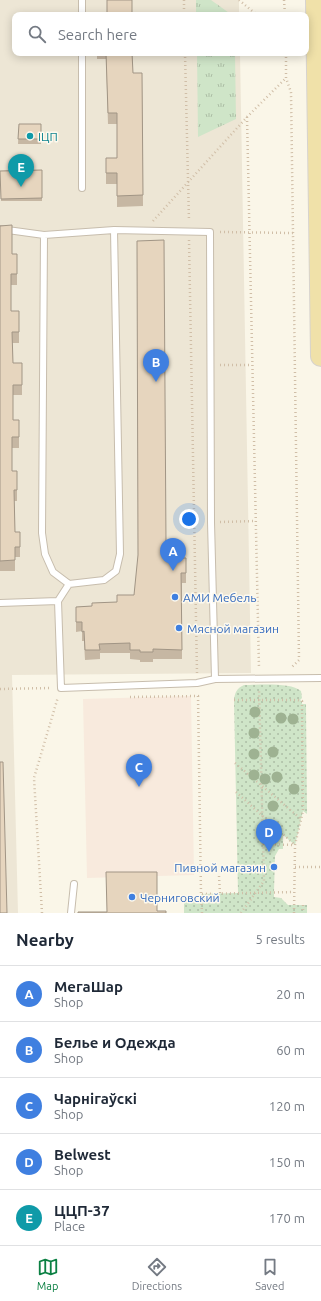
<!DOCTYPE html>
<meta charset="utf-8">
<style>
body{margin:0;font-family:Ubuntu,sans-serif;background:#f2f2f3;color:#1f2937}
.you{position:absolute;left:189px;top:519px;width:14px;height:14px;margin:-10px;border:3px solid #fff;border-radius:50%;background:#1a73e8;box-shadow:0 0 0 6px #1a73e833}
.badge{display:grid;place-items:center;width:26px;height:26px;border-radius:50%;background:#0b8043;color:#fff;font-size:13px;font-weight:700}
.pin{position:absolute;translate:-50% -33px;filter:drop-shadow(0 1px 2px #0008)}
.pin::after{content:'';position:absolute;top:21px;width:14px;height:12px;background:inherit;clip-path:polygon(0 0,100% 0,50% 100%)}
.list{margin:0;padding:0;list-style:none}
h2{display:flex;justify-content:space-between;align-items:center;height:52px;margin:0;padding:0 16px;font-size:17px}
h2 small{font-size:13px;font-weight:400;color:#747a83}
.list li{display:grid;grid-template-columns:26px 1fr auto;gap:12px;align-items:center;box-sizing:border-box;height:56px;padding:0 16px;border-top:1px solid #e0e1e3}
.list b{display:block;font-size:15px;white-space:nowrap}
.list p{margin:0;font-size:13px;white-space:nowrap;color:#747a83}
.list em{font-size:13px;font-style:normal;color:#747a83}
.icon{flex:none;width:22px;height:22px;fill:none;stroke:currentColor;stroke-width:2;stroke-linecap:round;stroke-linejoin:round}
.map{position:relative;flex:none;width:321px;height:913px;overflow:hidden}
.search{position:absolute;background:#fff;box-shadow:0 2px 10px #0003;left:12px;right:12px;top:12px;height:44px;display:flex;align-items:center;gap:10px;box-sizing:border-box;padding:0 14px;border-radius:8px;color:#747a83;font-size:15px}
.sheet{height:332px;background:#fff}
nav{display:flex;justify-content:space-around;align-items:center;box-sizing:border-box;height:56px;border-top:1px solid #e0e1e3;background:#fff;font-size:11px;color:#747a83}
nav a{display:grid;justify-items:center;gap:2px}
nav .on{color:#0b8043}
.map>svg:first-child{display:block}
</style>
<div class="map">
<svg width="321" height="913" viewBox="0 0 321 913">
<defs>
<pattern id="grass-dots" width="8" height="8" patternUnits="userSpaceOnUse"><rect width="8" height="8" fill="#cfe5c8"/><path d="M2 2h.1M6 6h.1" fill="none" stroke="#acbda5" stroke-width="1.8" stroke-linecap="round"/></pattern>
<pattern id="park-tufts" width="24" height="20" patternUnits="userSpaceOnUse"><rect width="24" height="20" fill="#cfe5c8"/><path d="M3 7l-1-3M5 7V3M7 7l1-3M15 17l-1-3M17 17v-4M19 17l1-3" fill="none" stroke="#acbda5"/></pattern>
</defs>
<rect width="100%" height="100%" fill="#faf6e8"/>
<!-- residential -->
<path fill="#ede6d5" d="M0 0H239V15H15V53H240L251 673 12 675 18 913H0Z"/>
<!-- commercial -->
<path fill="#f8eadd" d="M191 696 194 875 87 878 83 699Z"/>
<!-- grass -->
<path fill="url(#grass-dots)" d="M244 685C258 685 291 682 301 691L302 698 300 700 302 701V704H306L307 814 303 811 295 845 283 835V849H279L275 856 274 892V897L281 898 288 905H307V913H184V900H201V894L238 893 234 700C235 692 237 688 244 685Z"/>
<!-- park -->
<path fill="url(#park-tufts)" d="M196 0H211L232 15H196Z
M197 53H235L236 119 198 137Z"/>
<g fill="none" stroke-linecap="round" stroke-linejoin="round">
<!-- service casing -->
<g stroke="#c7bdad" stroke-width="8">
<path id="service" d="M82 0V15
M82 53V188
M0 229 44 235
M69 584 53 572 45 554 42 533 44 235 114 230 210 232 211 522 215 679
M58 601 69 584 104 580 116 571 120 554 114 230
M0 603 58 601 61 688 197 683 215 679 321 678
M71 913 74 884"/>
</g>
<!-- primary casing -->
<g stroke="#d7d3ce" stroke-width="22">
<path id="primary" d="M316 0 321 356"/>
</g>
<!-- path -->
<path stroke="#d0bea7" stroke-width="2.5" stroke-dasharray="1 3" stroke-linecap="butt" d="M184 0V15
M239 0 257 15
M284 0 285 15
M185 53 189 221
M286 53V78L291 92 299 660 291 668
M247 117 259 668
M153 221 247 117 286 78
M220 232 293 233
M189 240 197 673
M220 365H252
M220 522 256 521
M0 689 51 688
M130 697 198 696 201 894
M234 700H297L302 701 303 811 295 845 294 913
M235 763 301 819
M236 792 295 845
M263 844 294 845
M295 867H321
M219 876 220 893
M184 900H201
M303 905V913
M42 913 34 778 58 697
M202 913 201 894 294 892
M241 913 264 881 259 689"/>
<!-- service -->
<use href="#service" stroke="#fff" stroke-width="6"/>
<!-- primary -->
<use href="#primary" stroke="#f0e1a9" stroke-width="20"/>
</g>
<!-- trees -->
<g fill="#9eb292">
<circle cx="255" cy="712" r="5.5"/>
<circle cx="281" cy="718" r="5.5"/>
<circle cx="293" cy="719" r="5.5"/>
<circle cx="254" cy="733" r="5.5"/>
<circle cx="273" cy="752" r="5.5"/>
<circle cx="254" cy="754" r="5.5"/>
<circle cx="254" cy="775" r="5.5"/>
<circle cx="277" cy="777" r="5.5"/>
<circle cx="265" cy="779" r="5.5"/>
<circle cx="294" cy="789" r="5.5"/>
<circle cx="273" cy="806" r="5.5"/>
</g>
<!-- wall -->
<path fill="#c6b7a3" d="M97 53H132L133 73H142L143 206 117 207V184H106V158H117V124H108L106 59H97Z
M19 124H41V144H18Z
M42 170V201H1L0 171Z
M0 226 12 254H17V285H11V311H19V343H12L13 363H22V395H13V420H19V448H12V471H17V501H14L15 532H20V557H15V571H0Z
M166 544 181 558H186V583H182V659H153V662H140V660L130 659V653H100V659L85 660 84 641H82V631L76 632V607L92 606 117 602 134 595Z"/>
<!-- building -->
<path fill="#e6d5be" stroke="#a19585" d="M107 0H132V15H107Z
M106 53H132L133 73H142L143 195 117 196V173H106V158H117V113H108Z
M19 124H41V139H18Z
M42 170V198L1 199 0 171Z
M12 225V254H17V274H11V311H19V332H12L13 363H22V385H13V420H19V437H12V471H17V490H14L15 532H20V547H15V560L0 561V226Z
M164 240 166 544H181V558H186V573H181L182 650 153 649V652H140V650H130V643L99 644 100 650H85L84 631 82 632V622H76V607L92 606V603L117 602V595H134L138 555 137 241Z
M0 762H3L7 913H0Z
M106 872H157V911H166V913H78V912H107Z"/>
<!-- markers -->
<circle fill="#0f9aa8" stroke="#fdf9ee" stroke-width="1.5" cx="30" cy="136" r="4"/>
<g fill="#3f7fe0" stroke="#fdf9ee" stroke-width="1.5">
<circle cx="175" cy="597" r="4"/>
<circle cx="179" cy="628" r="4"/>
<circle cx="274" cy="867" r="4"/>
<circle cx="132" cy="897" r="4"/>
</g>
<g text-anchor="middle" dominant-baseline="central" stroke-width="3" stroke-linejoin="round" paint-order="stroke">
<!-- culture labels -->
<g font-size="12" fill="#0d838f" stroke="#fdf9ee" text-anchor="start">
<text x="38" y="136">ІЦП</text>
</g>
<!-- shop labels -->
<g font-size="12" fill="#366cbe" stroke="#fdf9ee" text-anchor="start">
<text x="183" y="597">АМИ Мебель</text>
<text x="187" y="628">Мясной магазин</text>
<text x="266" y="867" text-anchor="end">Пивной магазин</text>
<text x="140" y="897">Черниговский</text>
</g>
</g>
</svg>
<div class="you"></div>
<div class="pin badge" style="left:173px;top:571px;background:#3f7fe0">A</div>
<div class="pin badge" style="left:156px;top:382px;background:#3f7fe0">B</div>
<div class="pin badge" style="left:139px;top:787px;background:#3f7fe0">C</div>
<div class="pin badge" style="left:269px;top:852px;background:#3f7fe0">D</div>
<div class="pin badge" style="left:21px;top:187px;background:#0f9aa8">E</div>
<div class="search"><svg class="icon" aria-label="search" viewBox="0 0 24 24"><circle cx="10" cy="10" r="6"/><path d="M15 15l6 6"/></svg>Search here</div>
</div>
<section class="sheet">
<h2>Nearby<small>5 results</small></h2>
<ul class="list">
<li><span class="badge" style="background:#3f7fe0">A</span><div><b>МегаШар</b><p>Shop</p></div><em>20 m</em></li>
<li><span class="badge" style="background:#3f7fe0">B</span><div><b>Белье и Одежда</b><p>Shop</p></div><em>60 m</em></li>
<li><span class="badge" style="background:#3f7fe0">C</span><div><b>Чарнігаўскі</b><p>Shop</p></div><em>120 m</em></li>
<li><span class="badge" style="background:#3f7fe0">D</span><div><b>Belwest</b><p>Shop</p></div><em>150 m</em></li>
<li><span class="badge" style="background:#0f9aa8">E</span><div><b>ЦЦП-37</b><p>Place</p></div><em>170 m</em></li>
</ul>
</section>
<nav>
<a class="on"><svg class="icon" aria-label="map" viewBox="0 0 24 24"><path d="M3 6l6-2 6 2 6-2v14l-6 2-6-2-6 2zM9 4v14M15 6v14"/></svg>Map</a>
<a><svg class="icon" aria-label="directions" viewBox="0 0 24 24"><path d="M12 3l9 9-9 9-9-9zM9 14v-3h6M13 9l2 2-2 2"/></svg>Directions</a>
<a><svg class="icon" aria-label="saved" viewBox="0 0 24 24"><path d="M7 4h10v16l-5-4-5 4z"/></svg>Saved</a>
</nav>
